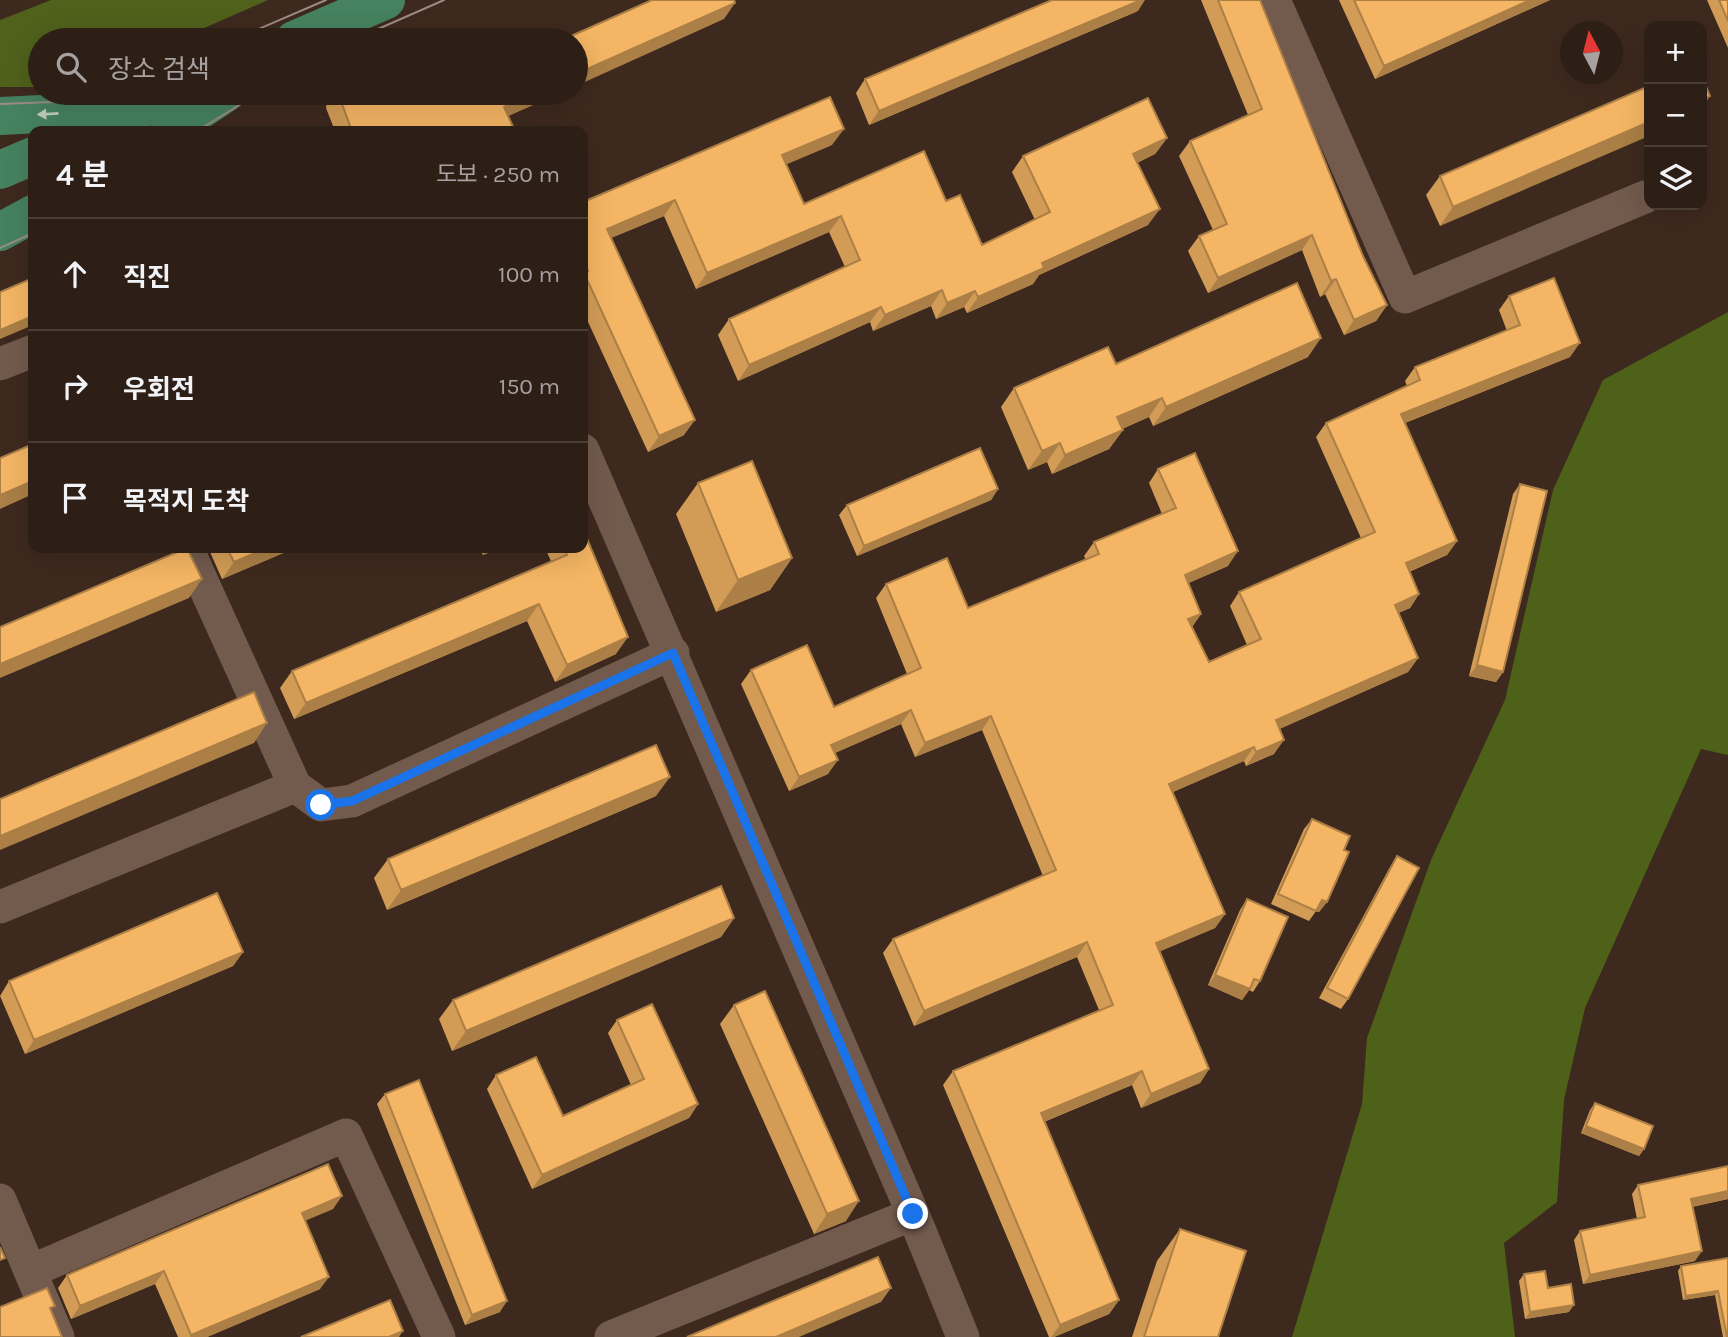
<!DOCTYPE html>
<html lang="ko">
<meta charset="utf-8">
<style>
body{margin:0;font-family:Karla,"Noto Sans KR",sans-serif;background:#36271f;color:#f1f3f6}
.controls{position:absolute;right:21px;top:21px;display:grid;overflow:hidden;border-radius:14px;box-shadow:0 7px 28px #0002}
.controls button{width:63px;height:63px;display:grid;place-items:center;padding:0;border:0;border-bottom:2px solid #493d35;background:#2e1f16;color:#f1f3f6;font:35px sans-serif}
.compass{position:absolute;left:1560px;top:21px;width:63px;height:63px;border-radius:50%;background:#2e1f16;box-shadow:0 7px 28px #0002;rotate:353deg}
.stop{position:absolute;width:21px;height:21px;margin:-16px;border:5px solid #1a73e8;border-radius:50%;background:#fff}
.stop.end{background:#1a73e8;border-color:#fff;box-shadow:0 2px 7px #0008}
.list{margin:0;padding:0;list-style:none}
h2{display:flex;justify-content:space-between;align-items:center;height:91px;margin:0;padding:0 28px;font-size:30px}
h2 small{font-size:23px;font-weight:400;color:#a7a2a1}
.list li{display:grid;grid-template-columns:46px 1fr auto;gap:21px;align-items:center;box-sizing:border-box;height:112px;padding:0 28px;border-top:2px solid #493d35}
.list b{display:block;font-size:26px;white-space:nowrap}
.list em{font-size:23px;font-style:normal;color:#a7a2a1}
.icon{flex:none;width:38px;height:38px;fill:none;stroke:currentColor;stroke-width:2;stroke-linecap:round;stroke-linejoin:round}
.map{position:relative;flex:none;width:1728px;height:1337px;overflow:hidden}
.search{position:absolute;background:#2e1f16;box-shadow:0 7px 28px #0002;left:28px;top:28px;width:560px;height:77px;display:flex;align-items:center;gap:18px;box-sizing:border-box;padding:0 24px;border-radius:38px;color:#a7a2a1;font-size:26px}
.panel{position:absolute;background:#2e1f16;box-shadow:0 7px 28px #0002;left:28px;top:126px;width:560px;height:427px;border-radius:14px}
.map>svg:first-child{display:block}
</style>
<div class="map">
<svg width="1728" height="1337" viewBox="0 0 1728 1337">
<rect width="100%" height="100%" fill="#3e291e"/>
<!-- green -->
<path fill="#4f611b" d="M51 0H268L177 40H40V87H0V20Z"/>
<!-- forest -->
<path fill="#4e6119" d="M1728 312V755L1701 749 1585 1008 1564 1100 1557 1202 1504 1243 1515 1337H1292L1362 1104 1367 1038 1431 860 1505 700 1553 490 1603 380Z"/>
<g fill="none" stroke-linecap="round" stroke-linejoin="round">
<!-- minor -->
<path stroke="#725a4d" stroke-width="33" d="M1274 0 1405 297 1645 197
M0 364 33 351
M583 450 913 1214 963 1337
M187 548 295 786 321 805 352 801 673 653
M0 907 295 786
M0 1200 58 1337
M31 1271 346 1135 439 1337
M611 1337 913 1214"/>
<!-- major -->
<path stroke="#46825f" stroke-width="38" d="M294 40 386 0
M0 116 141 109
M117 119 177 93
M169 131 226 93
M0 170 33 156
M0 232 33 214"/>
<!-- tram -->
<path stroke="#9c8c83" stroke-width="2" d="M233 40 326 0
M353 40 444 0
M0 104 53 102 99 93
M197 131 259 93
M0 248 33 233"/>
</g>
<!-- wall -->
<path fill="#d29c56" d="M1201 0H1260L1363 256 1387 305 1376 321 1344 335 1325 294 1320 297 1302 250 1208 293 1188 251 1199 236 1213 230 1179 156 1190 141 1248 115Z
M1339 0H1550L1375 79Z
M1707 0H1728V48Z
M1138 11 869 125 856 93 865 79Z
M1649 86 1440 226 1426 195 1440 176Z
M331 93H560L508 116 515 131H335L326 108 327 98Z
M1167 138 1155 154 1137 163 1148 225 1039 275 1033 284 967 313 964 307 936 319 931 306 873 331 870 322 738 381 718 335 729 319 845 267 829 232 696 289 664 216 611 238 684 435 648 452 583 311V202L832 145 786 164 804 204 946 201 982 245 1035 220 1012 172 1023 156Z
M1509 296 1570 357 1405 423 1457 541 1447 555 1409 572 1419 594 1410 608 1398 613 1418 658 1408 672 1279 729 1274 754 1246 766 1244 761 1173 792 1225 914 1215 928 1160 951 1209 1069 1200 1083 1141 1108 1132 1085 1044 1122 1119 1300 1109 1314 1054 1337H1049L943 1085 953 1071 1099 1010 1077 957 914 1026 883 953 893 939 1043 876 982 730 915 757 901 724 835 753 828 774 789 791 741 684 751 670 834 707 907 674 876 598 886 584 968 608 1086 560 1084 556 1094 542 1162 514 1149 483 1158 469 1228 566 1188 583 1201 614 1192 627 1209 662 1247 645 1230 606 1239 592 1361 538 1316 437 1326 423 1407 386 1405 381 1415 367 1507 331 1499 310Z
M1308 357 1153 426 1149 417 1122 429 1123 430 1109 449 1052 474 1047 462 1028 470 1001 407 1014 388 1116 364Z
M698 483 792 558 770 590 716 612 676 514Z
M1520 484 1503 672 1496 682 1469 676 1513 494Z
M998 489 991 500 857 556 839 515 847 505Z
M213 548H295L222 579 210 552Z
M479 548H500L483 555Z
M545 548H583L616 654 555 682 527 621 294 719 280 688 292 671 551 561Z
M656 796 387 910 374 878 388 859Z
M1312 819 1344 850 1327 902 1319 912 1316 911 1309 921 1271 904 1304 829Z
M1397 856 1348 999 1341 1009 1319 998 1390 867Z
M1247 899 1260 981 1253 992 1249 990 1242 1000 1208 985 1240 910Z
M734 918 721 937 452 1051 439 1019 453 1000Z
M243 952 233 966 25 1054 0 996 9 981Z
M734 1005 846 1221 814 1234 720 1024Z
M617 1020 698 1104 689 1118 532 1189 487 1089 496 1075 563 1116 631 1085 608 1033Z
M385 1094 500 1312 465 1325 377 1104Z
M1595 1103 1644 1149 1639 1156 1581 1133 1590 1110Z
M1638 1185 1728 1199 1692 1207 1695 1261 1583 1284 1574 1240 1580 1231 1637 1219 1632 1194Z
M333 1209 305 1220 320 1289 207 1337H178L155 1284 71 1319 58 1288 67 1275Z
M1180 1229 1218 1337H1132L1157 1261Z
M1728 1258V1337H1723L1715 1295 1683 1300 1678 1271 1681 1266Z
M1524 1274 1548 1288 1569 1312 1525 1319 1519 1281Z"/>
<!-- shaded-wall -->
<path fill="#ab7f46" d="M1141 0H1145L1138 11 869 125 879 111Z
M1530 0H1550L1375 79 1384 66Z
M735 3 724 19 576 86V74Z
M535 93H560L492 123 504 107Z
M1710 96 1702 108V100Z
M1649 122V136L1440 226 1453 207Z
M844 129 832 145 771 171 782 155Z
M1167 138 1155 154 1122 170 1133 154Z
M675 200 664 216 596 244 607 229Z
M1160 209 1148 225 1039 275 1033 284 967 313 978 297 1042 263Z
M841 216 829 232 696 289 707 273Z
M1312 235 1302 250 1208 293 1218 278Z
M1336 279 1325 294 1320 297 1331 281Z
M942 290 931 306 873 331 885 315Z
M975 291 964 307 936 319 947 303Z
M1387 305 1376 321 1344 335 1354 320Z
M881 307 870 322 738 381 749 365Z
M33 316V325L0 339V330Z
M1321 338 1308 357 1153 426 1166 407Z
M1580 343 1570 357 1391 428 1401 414Z
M1162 398 1149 417 1104 436 1117 417Z
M695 420 684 435 648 452 659 436Z
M1123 430 1109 449 1052 474 1065 455Z
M1060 443 1047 462 1028 470 1042 451Z
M33 481V494L0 509V495Z
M998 489 991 500 857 556 864 546Z
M1457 541 1447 555 1396 577 1406 563Z
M267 548H295L222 579 234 562Z
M488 548H500L483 555Z
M1238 551 1228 566 1175 589 1185 575Z
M792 558 770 590 716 612 738 580Z
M202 579 189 598 0 678V664Z
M1419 594 1410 608 1385 619 1395 605Z
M539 604 527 621 294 719 306 703Z
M1201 614 1191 628 1188 619Z
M628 637 616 654 555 682 567 665Z
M1418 658 1408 672 1266 735 1276 720Z
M1477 665 1503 672 1496 682 1469 676Z
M911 710 901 724 821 759 831 745Z
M991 716 982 730 915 757 925 743Z
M267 723 254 743 0 850V836Z
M1284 740 1274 754 1246 766 1256 752Z
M1254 747 1244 761 1159 798 1169 784Z
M838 760 828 774 789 791 799 777Z
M670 777 656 796 387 910 401 890Z
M1322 900 1327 902 1319 912 1314 910Z
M1225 914 1215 928 1147 957 1156 943Z
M734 918 721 937 452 1051 466 1031Z
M1087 942 1077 957 914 1026 924 1011Z
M243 952 233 966 25 1054 34 1040Z
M1215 975 1250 989 1242 1000 1208 985Z
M1209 1069 1200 1083 1141 1108 1151 1094Z
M1142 1071 1132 1085 1031 1127 1041 1113Z
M698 1104 689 1118 532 1189 542 1175Z
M1586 1126 1644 1149 1639 1156 1581 1133Z
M1728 1191V1199L1684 1208 1691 1199Z
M342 1196 333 1209 293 1226 302 1213Z
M859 1201 846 1221 814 1234 827 1214Z
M1702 1251 1695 1261 1583 1284 1590 1275Z
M164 1271 155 1284 71 1319 80 1306Z
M329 1277 320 1289 207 1337H190L191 1335Z
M891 1288 881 1302 799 1337H776Z
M1718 1291 1715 1295 1683 1300 1686 1296Z
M1119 1300 1109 1314 1054 1337H1051L1060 1325Z
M507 1301 500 1312 465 1325 472 1315Z
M1574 1305 1569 1312 1525 1319 1530 1312Z
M403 1331 399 1337H389Z"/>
<!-- building -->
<path fill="#f4b564" stroke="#ab7f46" stroke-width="2" d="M652 0H734L735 3 576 74V40H562Z
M1052 0H1141L879 111 865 79Z
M1218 0H1260L1363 256 1387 305 1354 320 1336 279 1331 281 1312 235 1218 278 1199 236 1227 224 1190 141 1262 109Z
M1354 0H1530L1384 66Z
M1719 0H1728V21Z
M1702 77 1710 96 1702 100Z
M1649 86V122L1453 207 1440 176Z
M338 93H535L504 107 515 131H352Z
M830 97 844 129 782 155 804 204 924 151 946 201 960 195 982 245 1050 212 1023 156 1148 98 1167 138 1133 154 1160 209 1042 263 1044 268 978 297 975 291 947 303 942 290 885 315 881 307 749 365 729 319 860 260 841 216 707 273 675 200 607 229 695 420 659 436 584 273 588 271 583 259V202Z
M33 278V316L0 330V292Z
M1554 278 1580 343 1401 414 1457 541 1406 563 1419 594 1395 605 1418 658 1276 720 1284 740 1256 752 1254 747 1169 784 1225 914 1156 943 1209 1069 1151 1094 1142 1071 1041 1113 1119 1300 1060 1325 953 1071 1113 1005 1087 942 924 1011 893 939 1056 870 991 716 925 743 911 710 831 745 838 760 799 777 751 670 807 645 834 707 921 668 886 584 947 558 968 608 1099 554 1094 542 1176 508 1158 469 1195 453 1238 551 1185 575 1201 614 1188 619 1209 662 1261 639 1239 592 1375 532 1326 423 1420 380 1415 367 1520 325 1509 296Z
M1297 283 1321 338 1166 407 1162 398 1117 417 1123 430 1065 455 1060 443 1042 451 1014 388 1108 347 1116 364Z
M33 444V481L0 495V458Z
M980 448 998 489 864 546 847 505Z
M752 461 792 558 738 580 698 483Z
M1520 484 1547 491 1503 672 1477 665Z
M583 529 628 637 567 665 539 604 306 703 292 671 567 555 564 548H583Z
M187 548 202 579 0 664V627Z
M227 548H267L234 562Z
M254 692 267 723 0 836V799Z
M656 745 670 777 401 890 388 859Z
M1312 819 1350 836 1344 850 1349 852 1327 902 1322 900 1316 911 1278 894Z
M1397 856 1419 868 1348 999 1327 988Z
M721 886 734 918 466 1031 453 1000Z
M217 893 243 952 34 1040 9 981Z
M1247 899 1288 917 1260 981 1254 979 1250 989 1215 975Z
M765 991 859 1201 827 1214 734 1005Z
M652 1004 698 1104 542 1175 496 1075 536 1057 563 1116 644 1079 617 1020Z
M419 1080 507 1301 472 1315 385 1094Z
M1595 1103 1653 1126 1644 1149 1586 1126Z
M328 1164 342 1196 302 1213 329 1277 191 1335 164 1271 80 1306 67 1275Z
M1728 1166V1191L1691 1199 1702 1251 1590 1275 1580 1231 1645 1217 1638 1185Z
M1180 1229 1246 1251 1218 1337H1144Z
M0 1247 5 1258 0 1260Z
M878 1257 891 1288 776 1337H687Z
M1728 1258V1337H1727L1718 1291 1686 1296 1681 1266Z
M1545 1271 1548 1288 1571 1284 1574 1305 1530 1312 1524 1274Z
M47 1288 55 1306 50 1308 62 1337H0V1307Z
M390 1300 403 1331 389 1337H301Z"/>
<!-- one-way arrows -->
<defs><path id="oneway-solid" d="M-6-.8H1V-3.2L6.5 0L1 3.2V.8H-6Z" transform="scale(1.75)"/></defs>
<use fill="#becbbb" href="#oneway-solid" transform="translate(48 114) rotate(177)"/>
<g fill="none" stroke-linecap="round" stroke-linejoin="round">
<!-- route -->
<path stroke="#1a73e8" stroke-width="9" d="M321 805 352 801 673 653 913 1214"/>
</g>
</svg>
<div class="controls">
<button>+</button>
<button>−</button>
<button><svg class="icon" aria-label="layers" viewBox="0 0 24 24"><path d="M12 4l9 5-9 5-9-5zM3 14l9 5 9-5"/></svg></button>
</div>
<svg class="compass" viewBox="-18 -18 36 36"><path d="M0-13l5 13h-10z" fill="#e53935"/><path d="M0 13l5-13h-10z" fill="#a7a2a1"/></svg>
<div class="stop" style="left:321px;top:805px"></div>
<div class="stop end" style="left:913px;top:1214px"></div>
<div class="search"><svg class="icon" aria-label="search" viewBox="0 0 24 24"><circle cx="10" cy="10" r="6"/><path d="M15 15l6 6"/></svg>장소 검색</div>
<section class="panel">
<h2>4 분<small>도보 · 250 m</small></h2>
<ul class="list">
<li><svg class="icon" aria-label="ahead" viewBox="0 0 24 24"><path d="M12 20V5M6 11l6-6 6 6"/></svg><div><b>직진</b></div><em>100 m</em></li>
<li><svg class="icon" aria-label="right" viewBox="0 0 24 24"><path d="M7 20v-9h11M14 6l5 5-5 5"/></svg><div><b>우회전</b></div><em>150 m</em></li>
<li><svg class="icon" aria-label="arrive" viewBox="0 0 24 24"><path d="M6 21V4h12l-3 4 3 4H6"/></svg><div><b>목적지 도착</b></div></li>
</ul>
</section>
</div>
